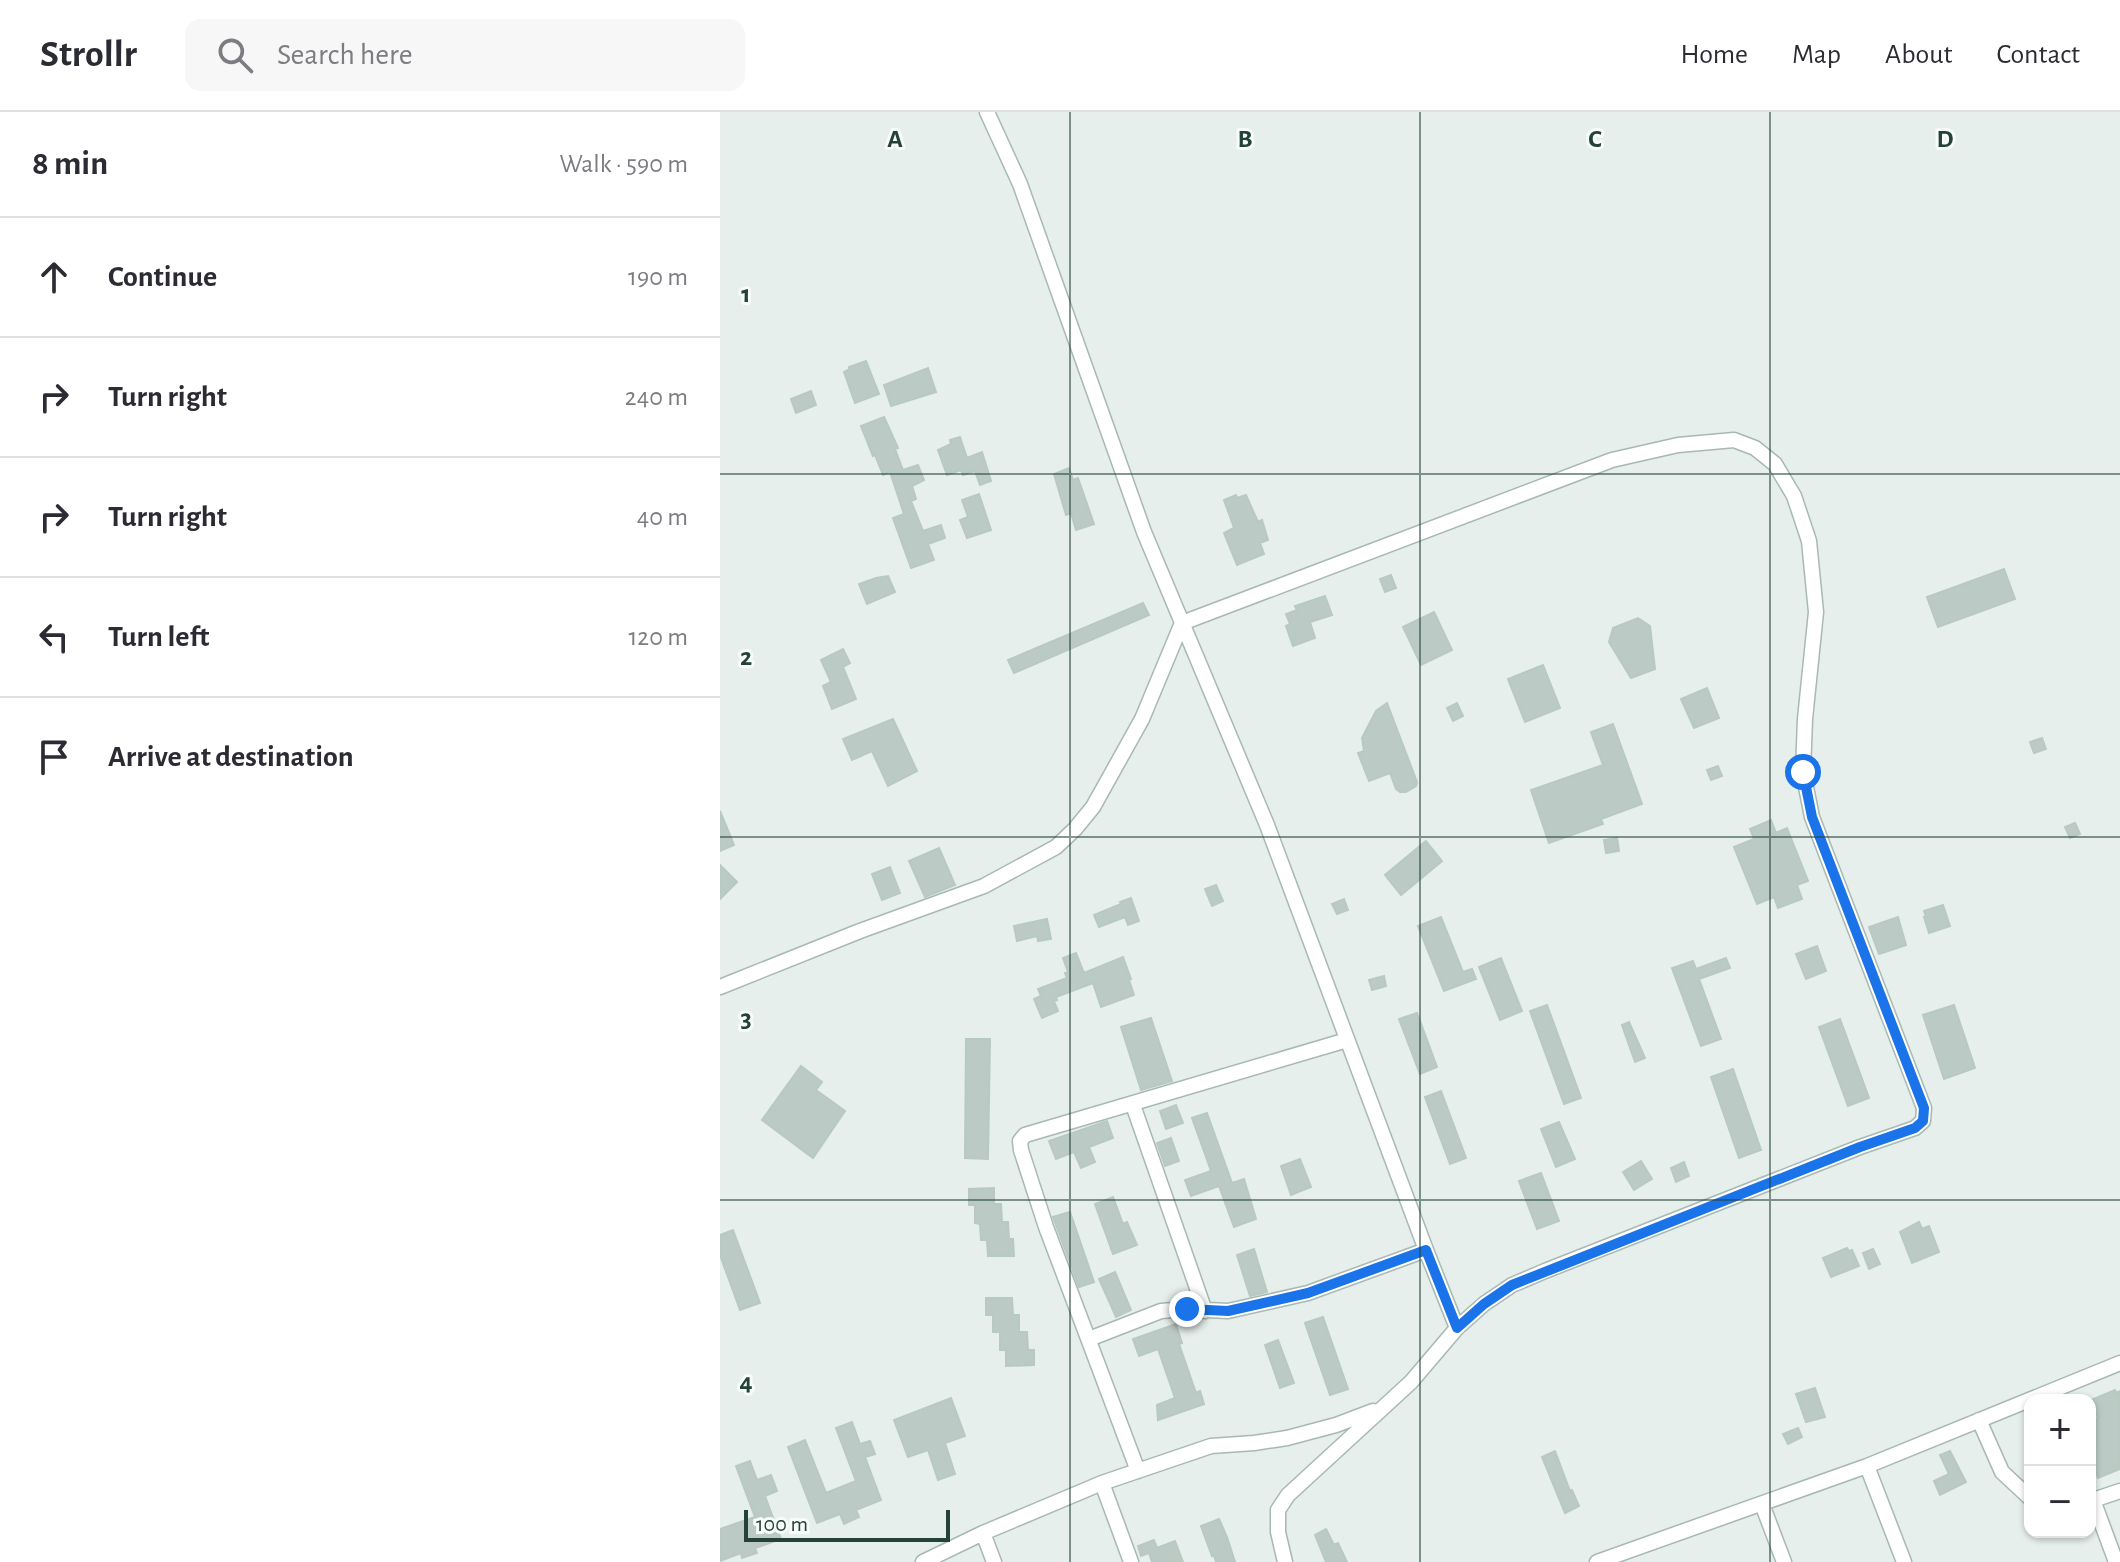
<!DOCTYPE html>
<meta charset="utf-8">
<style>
body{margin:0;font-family:"Alegreya Sans",sans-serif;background:#f7f7f7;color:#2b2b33}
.controls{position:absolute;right:24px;bottom:24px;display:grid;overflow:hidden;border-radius:16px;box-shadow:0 2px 6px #0004}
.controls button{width:72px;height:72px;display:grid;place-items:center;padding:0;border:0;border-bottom:2px solid #e1e1e2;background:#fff;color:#2b2b33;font:40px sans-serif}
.scale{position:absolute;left:24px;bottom:20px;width:206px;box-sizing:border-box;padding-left:8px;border:4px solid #24423a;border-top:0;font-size:22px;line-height:28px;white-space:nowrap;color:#24423a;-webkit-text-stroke:6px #f7fbf9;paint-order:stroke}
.stop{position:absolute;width:24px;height:24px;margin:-18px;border:6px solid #1a73e8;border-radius:50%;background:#fff}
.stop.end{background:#1a73e8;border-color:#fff;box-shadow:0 2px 8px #0008}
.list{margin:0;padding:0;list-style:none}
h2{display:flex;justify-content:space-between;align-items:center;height:104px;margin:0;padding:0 32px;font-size:34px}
h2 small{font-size:26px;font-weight:400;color:#7c7c81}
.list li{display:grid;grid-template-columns:52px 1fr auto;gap:24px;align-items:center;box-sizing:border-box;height:120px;padding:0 32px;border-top:2px solid #e1e1e2}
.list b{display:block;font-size:30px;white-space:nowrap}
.list em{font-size:26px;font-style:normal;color:#7c7c81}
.icon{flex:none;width:44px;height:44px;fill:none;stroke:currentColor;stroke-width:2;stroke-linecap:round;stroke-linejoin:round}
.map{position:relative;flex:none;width:1400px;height:1450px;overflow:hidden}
header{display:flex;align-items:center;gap:48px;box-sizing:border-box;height:112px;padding:0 40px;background:#fff;border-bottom:2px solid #e1e1e2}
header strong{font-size:38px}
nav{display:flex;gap:44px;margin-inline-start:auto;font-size:28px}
.search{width:560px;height:72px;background:#f7f7f7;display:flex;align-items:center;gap:20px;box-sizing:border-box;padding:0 28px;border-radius:16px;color:#7c7c81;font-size:30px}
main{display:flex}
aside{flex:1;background:#fff}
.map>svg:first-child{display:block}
</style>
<header>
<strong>Strollr</strong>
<div class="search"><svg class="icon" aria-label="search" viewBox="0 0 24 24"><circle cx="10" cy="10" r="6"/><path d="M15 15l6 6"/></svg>Search here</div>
<nav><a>Home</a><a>Map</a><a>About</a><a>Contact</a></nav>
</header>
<main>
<aside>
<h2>8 min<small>Walk · 590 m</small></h2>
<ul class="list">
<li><svg class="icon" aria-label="ahead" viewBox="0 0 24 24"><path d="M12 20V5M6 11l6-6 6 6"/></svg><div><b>Continue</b></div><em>190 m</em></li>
<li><svg class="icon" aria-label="right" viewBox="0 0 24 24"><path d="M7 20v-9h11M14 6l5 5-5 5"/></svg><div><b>Turn right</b></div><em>240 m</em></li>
<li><svg class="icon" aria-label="right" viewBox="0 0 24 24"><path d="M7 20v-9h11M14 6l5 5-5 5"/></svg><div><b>Turn right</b></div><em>40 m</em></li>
<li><svg class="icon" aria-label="left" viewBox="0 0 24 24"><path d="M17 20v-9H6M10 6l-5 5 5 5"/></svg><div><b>Turn left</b></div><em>120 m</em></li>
<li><svg class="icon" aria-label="arrive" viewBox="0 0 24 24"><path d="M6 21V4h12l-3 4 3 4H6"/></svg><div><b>Arrive at destination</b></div></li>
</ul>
</aside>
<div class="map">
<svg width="1400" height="1450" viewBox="0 0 1400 1450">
<rect width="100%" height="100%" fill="#e6efeb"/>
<!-- building -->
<path fill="#bbcac4" stroke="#b8c9c2" stroke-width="2" d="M146 249 159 282 135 291 124 260 130 257 129 255Z
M208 256 216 280 171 294 164 273Z
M91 279 96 293 76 301 71 287Z
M164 305 178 336 175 337 183 358 198 353 204 368 192 374 196 387 191 389 203 419 221 413 225 426 208 432 214 448 191 456 173 406 184 402 170 360 163 363 155 343 153 344 141 314Z
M240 325 247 346 262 340 271 369 260 373 255 359 243 363 241 358 227 363 218 338 231 332 230 328Z
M349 356 353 368 358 366 374 412 356 418 351 401 346 403 334 362Z
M259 382 271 418 247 426 240 408 248 405 242 388Z
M516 383 517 386 526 383 538 410 542 408 548 428 540 431 544 442 517 453 504 421 514 416 504 388Z
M1284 457 1295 487 1218 515 1207 485Z
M671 463 676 476 665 480 660 467Z
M168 464 175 480 147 492 139 472 156 466Z
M605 484 612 503 590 510 595 526 573 534 566 514 570 512 566 502 577 498 575 494Z
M423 491 429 503 294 561 288 548Z
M714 500 732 538 701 553 683 515Z
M918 506 930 514 935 557 911 566 889 530 893 516Z
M123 537 130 551 123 555 136 587 112 597 103 574 111 570 101 548Z
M823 553 840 596 805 610 788 567Z
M987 576 999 606 974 616 961 587Z
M667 591 697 670 696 674 686 680H680L676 677 670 661 649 669 638 641 644 639 642 626 656 599Z
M737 591 743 604 733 609 727 596Z
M173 607 197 659 168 674 152 639 132 648 123 627Z
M893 612 922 692 881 707 883 712 829 731 811 678 883 653 871 620Z
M1322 626 1326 637 1314 641 1310 630Z
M998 654 1002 664 991 668 987 658Z
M0 699 14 733 0 739Z
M1051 708 1056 721 1067 716 1088 769 1077 773 1082 787 1058 796 1054 785 1037 792 1014 735 1034 727 1030 717Z
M1355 711 1360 722 1350 726 1345 715Z
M897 726 899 739 886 741 884 728Z
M706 729 722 749 681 783 665 763Z
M219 736 235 773 205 785 189 749Z
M0 753 17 770 0 787Z
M170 755 180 781 162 788 152 762Z
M496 773 503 789 492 794 485 777Z
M411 786 419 809 408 813 405 805 379 815 374 803 401 792 400 790Z
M624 787 628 798 617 802 612 792Z
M1223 793 1230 814 1209 821 1204 805H1206L1204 799Z
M721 805 743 860 752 857 756 867 724 879 698 814Z
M1178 805 1186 833 1159 842 1149 815Z
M327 807 331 827 318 829 317 824 297 829 294 814Z
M1097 834 1106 859 1086 867 1076 842Z
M356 841 364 861 403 845 411 867 409 868 414 883 381 895 373 871 336 885 337 888 334 889 338 899 322 906 314 887 321 884 318 877 347 866 345 861 348 860 343 846Z
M781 846 802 899 780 908 759 855Z
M1006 846 1010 856 979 867 1001 927 981 934 952 856 973 849 976 857Z
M664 864 666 874 652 878 649 868Z
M827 893 861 986 844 992 810 899Z
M1234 893 1255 956 1224 967 1203 903Z
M697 901 717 955 700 962 679 907Z
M431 906 452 969 421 978 401 915Z
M1120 907 1149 986 1128 994 1099 915Z
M909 910 925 946 915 950 902 913Z
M246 927H270L268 1047 245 1046Z
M81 954 102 970 96 978 125 999 93 1046 42 1008Z
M1013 957 1041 1038 1019 1046 991 965Z
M721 979 746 1046 730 1052 705 985Z
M456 993 463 1011 446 1017 440 999Z
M487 1001 512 1071 524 1067 536 1107 514 1115 499 1074 471 1084 465 1068 491 1059 472 1006Z
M387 1009 393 1026 369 1035 375 1050 361 1056 354 1040 336 1047 329 1029Z
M839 1010 855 1047 836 1055 821 1017Z
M451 1026 459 1049 445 1054 437 1031Z
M580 1047 591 1075 571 1083 561 1054Z
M921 1049 932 1067 914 1078 903 1060Z
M964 1050 969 1064 956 1070 951 1056Z
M821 1061 839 1109 817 1117 799 1069Z
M274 1076V1092H281L282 1110H288L289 1127H293L294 1144H268L267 1128H261L260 1112 255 1111V1093H249V1077Z
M393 1085 403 1112 407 1110 417 1133 393 1142 375 1092Z
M350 1100 374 1170 359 1175 333 1105Z
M1199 1110 1202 1117 1209 1114 1219 1140 1192 1151 1180 1120Z
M13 1118 40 1191 20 1198 0 1143V1123Z
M1127 1136 1129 1139 1132 1138 1139 1154 1111 1165 1103 1146Z
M534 1137 547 1180 530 1184 517 1143Z
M1153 1137 1160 1152 1149 1157 1143 1141Z
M395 1160 411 1198 396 1205 379 1167Z
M266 1186H292L293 1203H299V1220H307L308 1238H314V1253L286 1254V1238H280V1220H273V1203H266Z
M603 1205 628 1277 610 1283 585 1211Z
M456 1212 462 1231 459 1232 476 1281 480 1279 484 1292 438 1308 437 1293 455 1286 438 1237 419 1244 413 1227Z
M558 1228 574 1271 560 1276 545 1233Z
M1095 1276 1105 1305 1086 1310 1076 1282Z
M1395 1278 1396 1281 1400 1279V1357L1378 1366 1370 1346V1332L1377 1329 1373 1319 1376 1317 1372 1308 1378 1306 1371 1288Z
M231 1286 245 1324 225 1331 235 1362 218 1368 208 1338 188 1345 174 1308Z
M132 1310 140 1332 150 1329 155 1342 145 1345 161 1388 136 1398 139 1405 124 1412 120 1402 97 1411 68 1335 85 1328 106 1381 136 1369 116 1316Z
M1078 1316 1082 1325 1068 1332 1063 1322Z
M835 1339 850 1379 852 1378 859 1394 845 1401 822 1345Z
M1230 1339 1246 1370 1220 1383 1214 1369 1229 1362 1220 1343Z
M30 1349 37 1368 51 1363 57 1379 45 1384 61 1427 35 1436 37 1441 22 1446 21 1441 0 1449V1417L35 1405 16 1354Z
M499 1407 507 1425 515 1450H496L494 1443 492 1444 481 1414Z
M606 1417 614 1433 618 1431 627 1450H606L595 1423Z
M434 1428 437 1436 455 1429 463 1450H432L429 1441 421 1444 418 1434Z"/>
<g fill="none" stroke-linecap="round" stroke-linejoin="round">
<!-- minor casing -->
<g stroke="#a8b8b2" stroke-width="17">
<path id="minor" d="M267 0 300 72 424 420 547 713 706 1138 737 1216
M0 875 140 819 264 774 336 735 355 717 373 695 422 607 462 511 892 348 958 333 1014 328 1035 336 1055 352 1074 384 1089 429 1096 500 1085 607 1083 660 1092 705 1204 996 1203 1009 1195 1016 1140 1035 825 1159 792 1173 764 1192 737 1216 691 1270 568 1383 558 1398V1420L565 1450
M413 993 485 1199
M369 1227 441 1199 467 1197 508 1199 588 1181 706 1138
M1259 1308 1282 1360 1310 1386
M1147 1354 1184 1450
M418 1359 326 1115 301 1038 300 1029 305 1023 627 928
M382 1371 411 1450
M1373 1388 1396 1450
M1370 1389 1400 1379
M1042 1392 1064 1450
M263 1421 274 1450
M203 1450 263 1421 382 1371 491 1334 534 1331 567 1326 616 1313 653 1299
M877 1450 1147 1354 1400 1251"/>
</g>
<!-- minor -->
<use href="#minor" stroke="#fff" stroke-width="14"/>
</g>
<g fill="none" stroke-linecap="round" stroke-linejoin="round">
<!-- route -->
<path stroke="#1a73e8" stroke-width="10" d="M467 1197 508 1199 588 1181 706 1138 737 1216 764 1192 792 1173 1140 1035 1195 1016 1203 1009 1204 996 1092 705 1083 660"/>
</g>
<!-- grid -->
<path fill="none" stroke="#24423a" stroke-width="2" stroke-opacity="0.55" d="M350 0V1450M700 0V1450M1050 0V1450M0 362H1400M0 725H1400M0 1088H1400"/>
<g font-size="26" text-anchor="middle" font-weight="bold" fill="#24423a" stroke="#f7fbf9" stroke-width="6" stroke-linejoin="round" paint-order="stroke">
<text x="175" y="35">A</text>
<text x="525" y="35">B</text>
<text x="875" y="35">C</text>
<text x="1225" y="35">D</text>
<text x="26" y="190">1</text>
<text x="26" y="553">2</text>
<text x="26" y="915">3</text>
<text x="26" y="1278">4</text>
</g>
</svg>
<div class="controls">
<button>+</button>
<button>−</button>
</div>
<div class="scale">100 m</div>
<div class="stop" style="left:1083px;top:660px"></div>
<div class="stop end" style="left:467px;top:1197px"></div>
</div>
</main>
